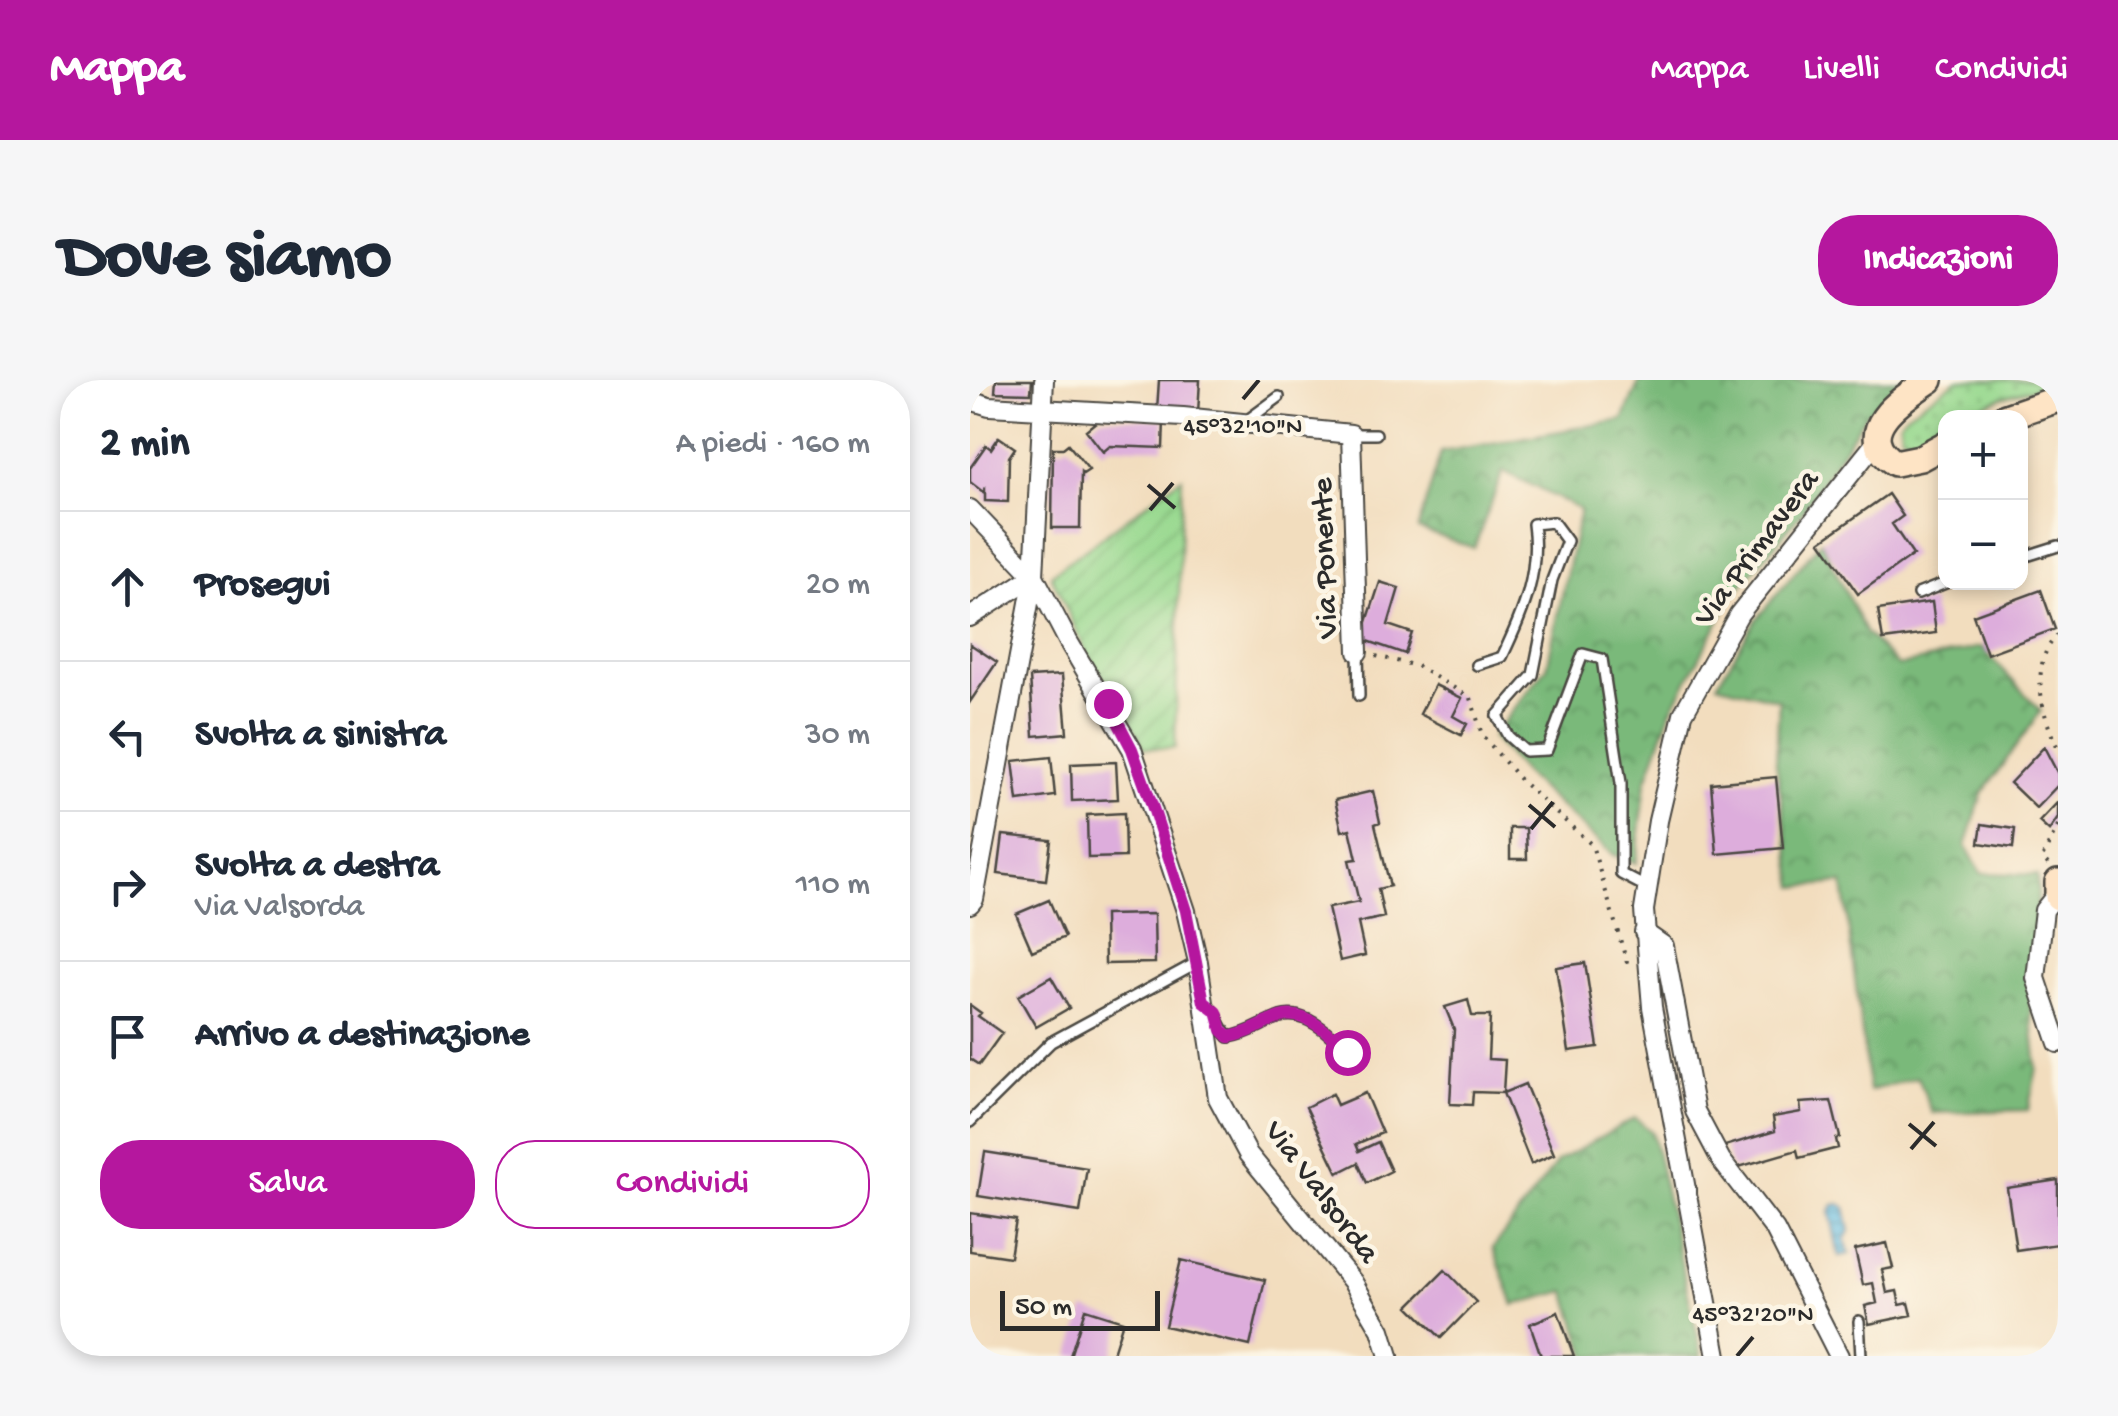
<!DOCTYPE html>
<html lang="it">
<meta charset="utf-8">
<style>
body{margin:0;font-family:"Gochi Hand",sans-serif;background:#f6f6f7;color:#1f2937}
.controls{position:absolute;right:30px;top:30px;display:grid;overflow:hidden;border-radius:20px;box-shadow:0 5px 15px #0003}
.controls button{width:90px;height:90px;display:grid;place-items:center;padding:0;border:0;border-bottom:2px solid #e0e1e3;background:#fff;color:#1f2937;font:50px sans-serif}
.scale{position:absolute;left:30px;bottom:25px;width:160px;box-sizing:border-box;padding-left:10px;border:5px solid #2b2b2b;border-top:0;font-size:28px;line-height:35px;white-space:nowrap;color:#2b2b2b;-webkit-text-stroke:8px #fcf5e5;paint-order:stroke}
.stop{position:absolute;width:30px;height:30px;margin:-22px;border:8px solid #b5179e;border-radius:50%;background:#fff}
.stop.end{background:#b5179e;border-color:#fff;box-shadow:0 2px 10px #0008}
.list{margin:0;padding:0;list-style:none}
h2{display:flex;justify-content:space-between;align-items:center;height:130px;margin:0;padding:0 40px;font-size:42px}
h2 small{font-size:32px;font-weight:400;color:#747a83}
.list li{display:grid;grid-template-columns:65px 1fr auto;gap:30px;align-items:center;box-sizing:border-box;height:150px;padding:0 40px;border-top:2px solid #e0e1e3}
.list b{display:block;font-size:38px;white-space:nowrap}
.list p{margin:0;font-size:32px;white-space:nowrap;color:#747a83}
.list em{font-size:32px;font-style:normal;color:#747a83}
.actions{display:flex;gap:20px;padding:30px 40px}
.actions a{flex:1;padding:22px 0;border:2px solid #b5179e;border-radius:40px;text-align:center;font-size:35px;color:#b5179e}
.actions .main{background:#b5179e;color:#fff}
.icon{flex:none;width:55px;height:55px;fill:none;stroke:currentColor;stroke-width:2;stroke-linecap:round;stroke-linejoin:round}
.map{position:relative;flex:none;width:1088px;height:976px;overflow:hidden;border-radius:40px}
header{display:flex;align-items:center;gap:60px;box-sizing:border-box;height:140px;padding:0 50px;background:#b5179e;color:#fff}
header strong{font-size:48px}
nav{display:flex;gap:55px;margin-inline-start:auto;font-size:35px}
.intro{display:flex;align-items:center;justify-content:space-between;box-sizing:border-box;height:240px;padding:0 60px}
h1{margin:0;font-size:70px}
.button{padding:25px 45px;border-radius:40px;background:#b5179e;color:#fff;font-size:35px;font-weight:700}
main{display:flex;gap:60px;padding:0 60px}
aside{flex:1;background:#fff;border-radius:40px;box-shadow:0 5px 15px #0003}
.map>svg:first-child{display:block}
</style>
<header>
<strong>Mappa</strong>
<nav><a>Mappa</a><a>Livelli</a><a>Condividi</a></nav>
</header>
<div class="intro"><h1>Dove siamo</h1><a class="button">Indicazioni</a></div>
<main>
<aside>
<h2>2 min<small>A piedi · 160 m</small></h2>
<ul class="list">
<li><svg class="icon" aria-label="ahead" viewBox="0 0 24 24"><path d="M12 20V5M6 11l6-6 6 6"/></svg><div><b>Prosegui</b></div><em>20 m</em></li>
<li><svg class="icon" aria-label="left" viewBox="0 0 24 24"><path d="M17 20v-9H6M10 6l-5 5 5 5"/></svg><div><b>Svolta a sinistra</b></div><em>30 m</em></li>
<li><svg class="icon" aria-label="right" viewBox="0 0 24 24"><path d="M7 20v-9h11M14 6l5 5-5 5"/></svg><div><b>Svolta a destra</b><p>Via Valsorda</p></div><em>110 m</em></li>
<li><svg class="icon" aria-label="arrive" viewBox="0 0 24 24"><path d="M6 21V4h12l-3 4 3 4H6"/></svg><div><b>Arrivo a destinazione</b></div></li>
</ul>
<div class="actions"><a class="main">Salva</a><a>Condividi</a></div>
</aside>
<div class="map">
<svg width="1088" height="976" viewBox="0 0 1088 976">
<defs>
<pattern id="grass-dots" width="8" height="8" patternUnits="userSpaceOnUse" patternTransform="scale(2.5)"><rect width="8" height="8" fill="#99d990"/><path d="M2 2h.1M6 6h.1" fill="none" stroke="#84ba7c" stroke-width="1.8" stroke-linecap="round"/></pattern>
<pattern id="forest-crowns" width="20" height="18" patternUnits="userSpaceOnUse" patternTransform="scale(2.5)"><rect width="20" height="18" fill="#7ab97a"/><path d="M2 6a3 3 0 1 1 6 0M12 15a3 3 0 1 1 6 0" fill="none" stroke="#649764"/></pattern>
<pattern id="garden-furrows" width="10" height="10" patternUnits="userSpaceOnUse" patternTransform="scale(2.5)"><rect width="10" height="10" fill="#99d990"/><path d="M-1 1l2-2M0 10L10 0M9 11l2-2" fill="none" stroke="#84ba7c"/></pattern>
<pattern id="water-rules" width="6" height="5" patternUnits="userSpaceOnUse" patternTransform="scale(2.5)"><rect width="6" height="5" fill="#67bee4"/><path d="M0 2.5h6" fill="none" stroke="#559bb9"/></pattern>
</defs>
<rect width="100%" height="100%" fill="#fcf5e5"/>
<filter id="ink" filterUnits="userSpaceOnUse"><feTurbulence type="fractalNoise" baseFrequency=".01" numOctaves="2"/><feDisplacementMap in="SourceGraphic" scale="20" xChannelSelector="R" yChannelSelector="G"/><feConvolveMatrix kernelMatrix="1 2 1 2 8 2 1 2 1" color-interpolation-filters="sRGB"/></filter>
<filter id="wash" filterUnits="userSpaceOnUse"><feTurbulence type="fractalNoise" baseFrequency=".0048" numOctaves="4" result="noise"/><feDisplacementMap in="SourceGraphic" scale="40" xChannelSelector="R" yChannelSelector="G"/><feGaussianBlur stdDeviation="2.25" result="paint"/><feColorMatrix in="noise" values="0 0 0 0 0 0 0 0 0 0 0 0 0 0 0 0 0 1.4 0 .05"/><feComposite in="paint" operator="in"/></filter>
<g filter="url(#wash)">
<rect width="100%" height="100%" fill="#f2ddbe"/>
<!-- grass -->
<path fill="url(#grass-dots)" stroke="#62825e" stroke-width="2.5" d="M987 0H1088V2L1032 17 987 37 976 38 975 44 943 60 931 54 930 42 936 34Z"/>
<!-- forest -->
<path fill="url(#forest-crowns)" stroke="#527252" stroke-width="2.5" d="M670 0H932L896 34 832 132 762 217 701 331 676 402 666 483 643 475 554 394 522 357 577 287 610 130 533 91 504 168 448 149 471 72 653 40Z
M851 161 896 254 928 286 1011 267 1071 331 1012 414 996 466 1011 493 1067 495 1068 512 1060 622 1067 688 1058 730 962 733 948 697 899 711 873 503 825 507 806 383 809 320 747 304 785 241Z
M665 738 682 752 732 976H617L596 911 544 925 523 868 588 781Z"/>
<!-- garden -->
<path fill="url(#garden-furrows)" stroke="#62825e" stroke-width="2.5" d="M212 97 205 368H174L157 334 118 276 81 195Z"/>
<!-- water -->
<path fill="url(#water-rules)" stroke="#497488" stroke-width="2.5" d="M870 824 875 827 880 851 875 860 880 874 869 876 860 831 864 825Z"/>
<g id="blocks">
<!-- building -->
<path fill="#ddaddc" d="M26 0H62L61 13 25 12Z
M189 0H230L228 33 187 30Z
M132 37 194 40 193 68 140 66 133 72 116 50Z
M29 57 45 68 39 77 38 122 15 121V109L13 112 0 102V88L16 65 21 69Z
M98 64 119 90 113 94 111 92 110 148H82L83 68H93Z
M918 114 933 136 922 144 943 175 888 214 851 161Z
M410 202 429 208 418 245 442 253 435 274 395 260 394 251Z
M1071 210 1085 249 1017 274 1003 235Z
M962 222 966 253 913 260 908 230Z
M0 264 27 282 0 322Z
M92 295 97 353 64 356 60 297Z
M465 305 492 318 483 336 497 344 491 355 450 334Z
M1074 367 1088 394V405L1066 428 1040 403Z
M81 377 85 416 48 421 43 381Z
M146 382 148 419 102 421 101 384Z
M806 397 813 468 747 474 741 403Z
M403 411 410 442 405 444 420 506 408 509 414 537 388 543 395 575 370 581 358 528 389 522 379 480 387 479 380 449 372 451 365 420Z
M1088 422V438L1079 451 1069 442Z
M154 433 155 477 118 478 117 435Z
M1012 444 1045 449 1043 468 1009 463Z
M540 448H556L557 479H540Z
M33 455 81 460 76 500 28 494Z
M79 520 95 557 62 571 46 534Z
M184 534 185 583 135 584 134 535Z
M615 583 628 667 599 671 586 587Z
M81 597 99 628 66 647 48 616Z
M498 620 502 636H520L518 679 535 680 533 713 503 712 502 725 480 724 484 649 475 627Z
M0 625 11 633 8 636 32 653 9 685 0 679Z
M555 704 584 774 561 784 533 713Z
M395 713 412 753 386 764 389 771 408 762 421 791 397 803 388 783 368 793 336 727 362 714 367 725Z
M861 721 870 757 866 759 868 768 829 778 827 770 762 789 755 766 805 751 803 737 831 732 830 723Z
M15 772 117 788 110 832 8 816Z
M1088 800V864L1046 870 1037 808Z
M0 833 46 840 40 877 0 871Z
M917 863 923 888 912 890 917 913 927 911 930 925 939 923 942 935 899 944 895 926 907 923 903 903 893 905 885 870Z
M211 880 295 900 280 966 195 946Z
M475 890 506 922 471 958 439 926Z
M115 929 153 941 142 976H100Z
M588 932 604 976H571L560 944Z"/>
</g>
</g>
<g filter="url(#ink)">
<use href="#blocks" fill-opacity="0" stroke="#494641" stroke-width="2.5"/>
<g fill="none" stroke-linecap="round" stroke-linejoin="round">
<!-- lane casing -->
<g stroke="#494641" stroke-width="14">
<path id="lane" d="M275 42 309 17
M381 54H406
M1050 178 1088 166
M948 214 978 202
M388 272 389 316
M507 285 532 277C553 233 570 194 563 144L583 142 597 161 582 200 563 295 527 336 538 356 555 371 577 370 613 274 632 279 651 403V494L678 508
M237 624C249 634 248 646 259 657 282 653 290 644 310 637 335 629 362 655 377 672
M0 742 81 662 228 582
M889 941 891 976"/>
</g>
<!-- street casing -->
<g stroke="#494641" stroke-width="22">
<path id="street" d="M0 20 19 26 213 37 381 54 388 272
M0 129 64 196 98 261 162 369 216 531 228 582 248 718 278 774 383 902 411 950 419 976
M0 237 64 196
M1086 515 1074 530 1066 598 1088 663
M0 524 4 519 64 196 74 0
M674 552 694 566 725 731 751 780 805 850 869 976
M747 976 682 627 674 530 688 441 713 334 769 234 907 61"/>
</g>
<!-- secondary casing -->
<g stroke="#494641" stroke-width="30">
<path id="secondary" d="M960 0C933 18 879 52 925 83L950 78 976 64
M1033 38 1088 19
M1088 502V517"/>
</g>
<!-- path -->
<path stroke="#494641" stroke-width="4" stroke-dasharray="2.5 8" stroke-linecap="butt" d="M1088 255C1058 282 1072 337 1088 368
M406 276 447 286 501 318 512 355 552 402 622 465 658 586
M1078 484 1072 478 1088 446"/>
<!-- lane -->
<use href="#lane" stroke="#fff" stroke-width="9"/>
<!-- street -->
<use href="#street" stroke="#fff" stroke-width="18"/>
<!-- secondary -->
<use href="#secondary" stroke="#fee4c5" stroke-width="25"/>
</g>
</g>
<g fill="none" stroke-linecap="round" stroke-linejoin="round" filter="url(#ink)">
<!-- route -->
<path stroke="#b5179e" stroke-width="12" d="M138 323 162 369 184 431 216 531 234 622 247 632 252 650 259 657C282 653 291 644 310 637 336 629 362 655 377 672"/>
</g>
<!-- ticks -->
<path fill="none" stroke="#2b2b2b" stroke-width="4" d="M273 19 289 0M178 105 205 128M180 130 203 103M559 425 585 447M561 449 583 422M939 744 966 766M941 769 964 742M767 976 783 957"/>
<g text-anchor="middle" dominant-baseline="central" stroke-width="9" stroke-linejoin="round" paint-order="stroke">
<!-- street labels -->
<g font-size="32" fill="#2b2b2b" stroke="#fcf5e5">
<text transform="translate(788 169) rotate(-53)">Via Primavera</text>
<text transform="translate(357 178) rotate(-92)">Via Ponente</text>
<text transform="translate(350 813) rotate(53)">Via Valsorda</text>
</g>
</g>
<g font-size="25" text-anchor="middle" fill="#2b2b2b" stroke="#fcf5e5" stroke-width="9" stroke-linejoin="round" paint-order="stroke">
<text x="273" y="53">45°32'10"N</text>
<text x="783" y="941">45°32'20"N</text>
</g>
</svg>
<div class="controls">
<button>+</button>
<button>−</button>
</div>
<div class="scale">50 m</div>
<div class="stop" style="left:377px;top:672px"></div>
<div class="stop end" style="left:138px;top:323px"></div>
</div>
</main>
